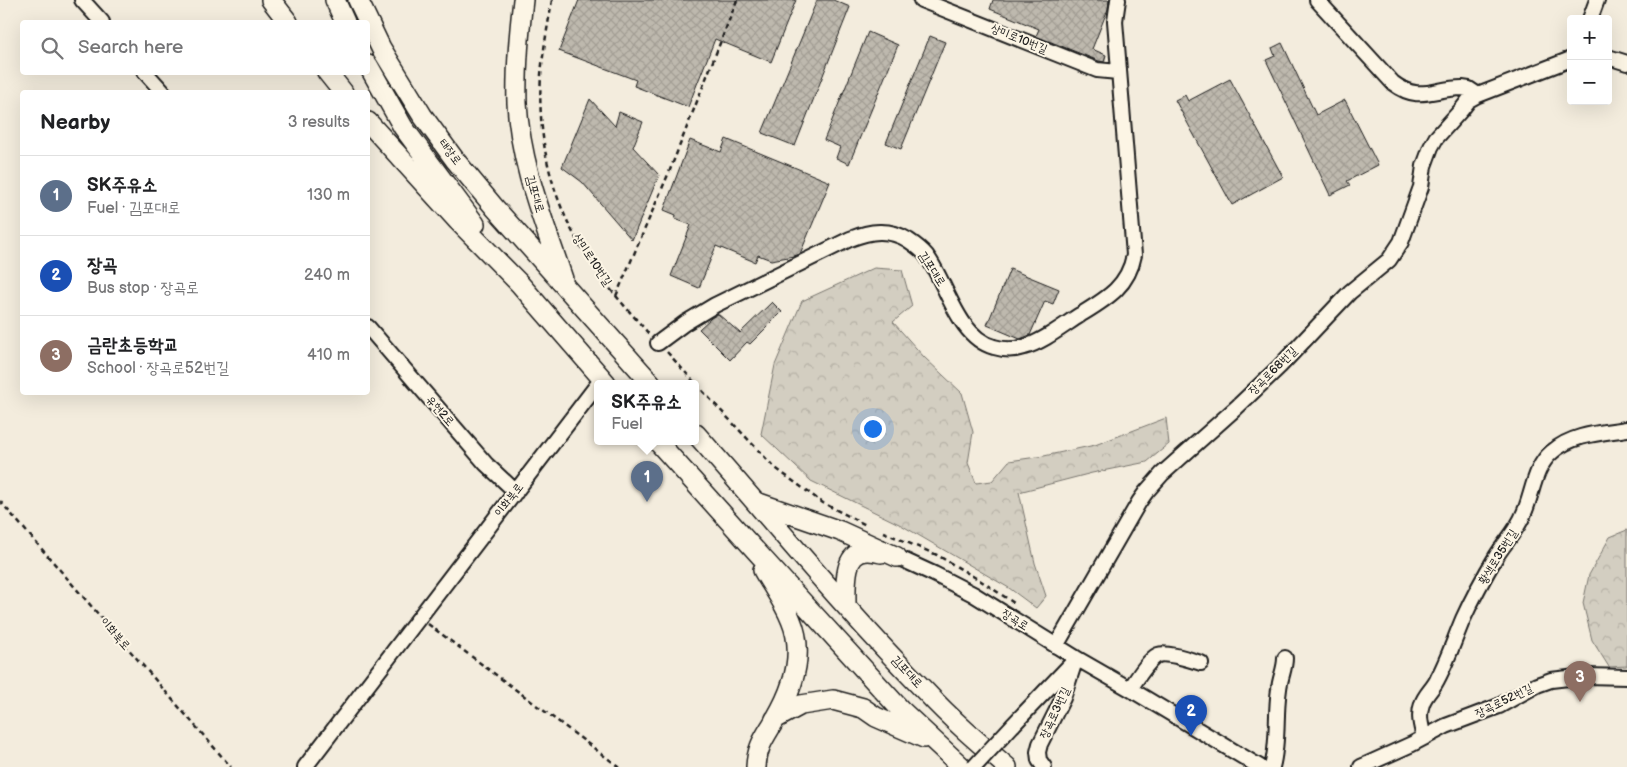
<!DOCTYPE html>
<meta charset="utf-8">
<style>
body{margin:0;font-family:"Balsamiq Sans","Poor Story",sans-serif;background:#f6f6f6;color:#202124}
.controls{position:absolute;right:15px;top:15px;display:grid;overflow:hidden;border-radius:5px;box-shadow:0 5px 20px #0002}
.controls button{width:45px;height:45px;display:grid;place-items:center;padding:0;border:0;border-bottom:1px solid #e0e0e0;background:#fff;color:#202124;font:25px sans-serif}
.you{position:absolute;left:872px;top:428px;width:18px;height:18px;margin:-12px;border:4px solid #fff;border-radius:50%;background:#1a73e8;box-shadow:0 0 0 8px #1a73e833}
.badge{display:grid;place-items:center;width:32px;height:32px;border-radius:50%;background:#ea580c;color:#fff;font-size:16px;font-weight:700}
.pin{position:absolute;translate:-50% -41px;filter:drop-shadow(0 1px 2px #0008)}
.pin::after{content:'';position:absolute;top:26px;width:18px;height:15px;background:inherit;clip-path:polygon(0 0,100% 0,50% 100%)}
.popup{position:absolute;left:594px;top:380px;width:105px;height:65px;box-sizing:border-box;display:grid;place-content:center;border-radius:5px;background:#fff;filter:drop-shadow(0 1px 4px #0005);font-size:16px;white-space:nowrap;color:#757577}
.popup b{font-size:19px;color:#202124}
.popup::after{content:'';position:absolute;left:50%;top:100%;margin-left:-10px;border:10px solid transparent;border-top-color:#fff}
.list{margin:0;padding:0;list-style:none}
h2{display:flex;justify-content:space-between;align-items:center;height:65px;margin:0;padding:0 20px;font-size:21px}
h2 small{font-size:16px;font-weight:400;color:#757577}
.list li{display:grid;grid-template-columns:32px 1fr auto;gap:15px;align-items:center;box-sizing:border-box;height:80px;padding:0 20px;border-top:1px solid #e0e0e0}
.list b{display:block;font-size:19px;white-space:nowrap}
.list p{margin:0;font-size:16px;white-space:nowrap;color:#757577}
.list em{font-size:16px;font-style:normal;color:#757577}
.icon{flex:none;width:28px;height:28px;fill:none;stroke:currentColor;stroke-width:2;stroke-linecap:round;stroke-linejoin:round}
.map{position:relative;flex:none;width:1627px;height:767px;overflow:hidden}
.search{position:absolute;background:#fff;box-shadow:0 5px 20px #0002;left:20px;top:20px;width:350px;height:55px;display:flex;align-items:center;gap:12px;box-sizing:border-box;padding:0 18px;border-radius:5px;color:#757577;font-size:19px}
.panel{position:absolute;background:#fff;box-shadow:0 5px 20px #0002;left:20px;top:90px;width:350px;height:305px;border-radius:5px}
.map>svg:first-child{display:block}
</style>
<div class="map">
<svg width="1627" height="767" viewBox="0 0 1627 767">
<defs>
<pattern id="forest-crowns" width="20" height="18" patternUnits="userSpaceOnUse" patternTransform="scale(1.25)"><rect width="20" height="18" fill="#d3cec1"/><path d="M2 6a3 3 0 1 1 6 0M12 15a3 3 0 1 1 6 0" fill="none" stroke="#b5b0a5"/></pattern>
<pattern id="building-cross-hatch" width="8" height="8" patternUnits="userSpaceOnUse" patternTransform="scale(1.25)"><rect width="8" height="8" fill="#beb9ae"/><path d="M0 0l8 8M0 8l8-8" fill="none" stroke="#a39e95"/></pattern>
</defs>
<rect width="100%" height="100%" fill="#f3ecdd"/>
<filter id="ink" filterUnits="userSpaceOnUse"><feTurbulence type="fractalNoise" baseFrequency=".02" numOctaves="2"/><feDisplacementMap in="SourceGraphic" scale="10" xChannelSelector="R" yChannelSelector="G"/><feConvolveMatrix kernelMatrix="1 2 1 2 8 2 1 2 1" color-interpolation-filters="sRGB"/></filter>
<g filter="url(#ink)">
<!-- forest -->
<path fill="url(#forest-crowns)" stroke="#78756e" d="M874 268 902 270 912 306 893 322 924 357 962 393 973 432 968 463 976 483 992 481 1009 461 1044 456 1095 445 1166 418 1169 444 1147 462 1092 473 1019 492 1035 563 1046 596 1036 608 1009 588 901 525 811 481 761 434 775 365 802 301Z
M1627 530V666L1609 667 1592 640 1583 603 1589 575 1610 537Z"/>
<!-- building -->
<path fill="url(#building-cross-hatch)" stroke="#1c1c1c" d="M579 0H796L771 62 715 39 688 107 634 86 636 80 559 51Z
M817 0H833L850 7 795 146 762 133Z
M993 0H1109L1108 9 1092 49 1106 55 1104 62 1099 61 1036 36 1039 29 990 9Z
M868 32 898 45 849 164 836 158 840 147 824 140Z
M930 36 945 42 901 149 886 143Z
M1282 43 1316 115 1345 100 1378 165 1347 181 1350 185 1330 195 1266 60 1275 56 1272 48Z
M1230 79 1283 177 1232 205 1175 100 1185 95 1188 101Z
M590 99 615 126 619 112 643 122 633 147 659 175 632 240 582 182 562 167Z
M726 139 830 182 800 254 794 256 771 260 758 255 755 262 716 246 699 288 671 276 691 225 675 219 676 215 664 210 690 140 721 152Z
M1010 269 1059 289 1053 304 1045 301 1030 335 1020 339 987 325Z
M772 302 782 312 750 344 747 342 730 360 699 329 711 318 718 314 740 333Z"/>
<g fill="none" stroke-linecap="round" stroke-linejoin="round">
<!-- minor casing -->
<g stroke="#1c1c1c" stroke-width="18">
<path id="minor" d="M82 0 102 22
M921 0 1097 70 1118 72
M1317 0 1393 83C1419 103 1434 88 1462 88L1469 89 1478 95
M1590 19 1597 0
M1608 57 1627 63
M145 72 163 92
M368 327 486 464 516 492
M658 343 685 323 715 305 850 239C870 231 889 228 908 240 914 244 921 249 926 255 947 283 957 337 994 347 1004 350 1015 350 1024 347 1043 342 1064 325 1080 315 1106 299 1128 287 1134 255L1115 21 1118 0
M897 557 934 574 973 594 1076 658 1130 689 1260 767
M1056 646 1139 502 1146 492 1162 474 1236 408 1280 366 1350 292 1389 260 1401 242 1421 187 1424 166 1431 147 1436 138 1462 109 1469 100 1478 95 1571 59
M1130 689C1136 680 1149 659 1158 655 1168 652 1190 660 1201 663
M1013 725 1074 661
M1424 737C1421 726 1418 715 1422 704 1425 694 1434 688 1438 678 1448 659 1455 638 1463 619 1473 597 1485 575 1497 555 1506 541 1518 529 1524 513 1533 493 1534 467 1552 452 1572 434 1601 433 1627 429
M305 767 598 384
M1044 767 1039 760 1038 752 1040 744 1063 698 1076 658
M1272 767C1279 741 1275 715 1279 689 1280 678 1285 669 1285 658
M1361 767 1412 744 1446 726 1499 706 1537 685 1551 680 1586 676 1627 677"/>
</g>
<!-- major casing -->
<g stroke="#1c1c1c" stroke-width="22">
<path id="major" d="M271 0 288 22
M335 0 345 22
M358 0 381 48 422 115 455 160 495 208 651 383
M523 0C519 34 516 68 517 103 520 164 544 222 563 279
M368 65 403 127 475 224
M327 72 343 92
M368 122 458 221 519 283 606 383
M696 434C772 520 845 610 926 692 951 719 979 743 1007 767
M657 441 746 540 900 709 962 767
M756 502 840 531 897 557
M846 606C846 579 842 542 881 553
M775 719 801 705 833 700 863 708 876 717 924 738
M756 767C757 745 766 736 776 718 793 689 805 653 791 620 784 602 772 586 763 570"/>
</g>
<!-- path -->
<path stroke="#1c1c1c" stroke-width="2.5" stroke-dasharray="5 4" stroke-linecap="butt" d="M552 0C548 25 543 50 541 75 537 135 550 195 581 247 599 279 625 306 649 334
M616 296 670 170 737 0
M667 352 695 383
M696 384 774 467 823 503 866 525
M0 501 231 767
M883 532 937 555 981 581 1014 603
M428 624 619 767"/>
<!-- minor -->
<use href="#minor" stroke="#fcf5e5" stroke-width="14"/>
<!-- major -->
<use href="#major" stroke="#fcf5e5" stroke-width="19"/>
<!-- minor-bridge casing -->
<g stroke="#1c1c1c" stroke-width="18" stroke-linecap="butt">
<path id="minor-bridge" d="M974 767 1013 725"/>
</g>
<!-- minor-bridge -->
<use href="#minor-bridge" stroke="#fcf5e5" stroke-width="14"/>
</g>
</g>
<g text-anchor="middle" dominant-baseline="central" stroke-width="4" stroke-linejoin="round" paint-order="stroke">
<!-- street labels -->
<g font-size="12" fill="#1c1c1c" stroke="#fcf5e5">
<text transform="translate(1019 39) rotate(22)">상미로10번길</text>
<text transform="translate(450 152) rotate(53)">태장로</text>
<text transform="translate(535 194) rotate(74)">김포대로</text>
<text transform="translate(592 260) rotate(56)">상미로10번길</text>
<text transform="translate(932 269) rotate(57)">김포대로</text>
<text transform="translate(1273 371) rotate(-45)">장곡로68번길</text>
<text transform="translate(440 411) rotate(49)">유현2로</text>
<text transform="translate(509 500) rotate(-52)">이화북로</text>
<text transform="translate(1498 557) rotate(-58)">황색로35번길</text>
<text transform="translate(1015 620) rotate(32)">장곡로</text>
<text transform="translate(115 634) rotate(49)">이화북로</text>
<text transform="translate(907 672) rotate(47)">김포대로</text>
<text transform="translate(1504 701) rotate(-26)">장곡로52번길</text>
<text transform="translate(1055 713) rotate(-65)">장곡로3번길</text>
</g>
</g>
</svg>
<div class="controls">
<button>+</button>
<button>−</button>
</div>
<div class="you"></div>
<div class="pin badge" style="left:647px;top:502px;background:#5c6f8a">1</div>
<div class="popup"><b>SK주유소</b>Fuel</div>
<div class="pin badge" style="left:1191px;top:736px;background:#1a4fb4">2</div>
<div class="pin badge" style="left:1580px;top:702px;background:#8d6e63">3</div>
<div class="search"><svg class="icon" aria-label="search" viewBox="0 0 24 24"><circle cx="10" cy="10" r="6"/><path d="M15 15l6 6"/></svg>Search here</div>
<section class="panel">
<h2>Nearby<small>3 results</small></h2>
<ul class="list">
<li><span class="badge" style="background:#5c6f8a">1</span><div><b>SK주유소</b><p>Fuel · 김포대로</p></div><em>130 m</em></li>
<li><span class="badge" style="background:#1a4fb4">2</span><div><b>장곡</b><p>Bus stop · 장곡로</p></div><em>240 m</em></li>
<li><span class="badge" style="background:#8d6e63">3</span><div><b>금란초등학교</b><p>School · 장곡로52번길</p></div><em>410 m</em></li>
</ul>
</section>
</div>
